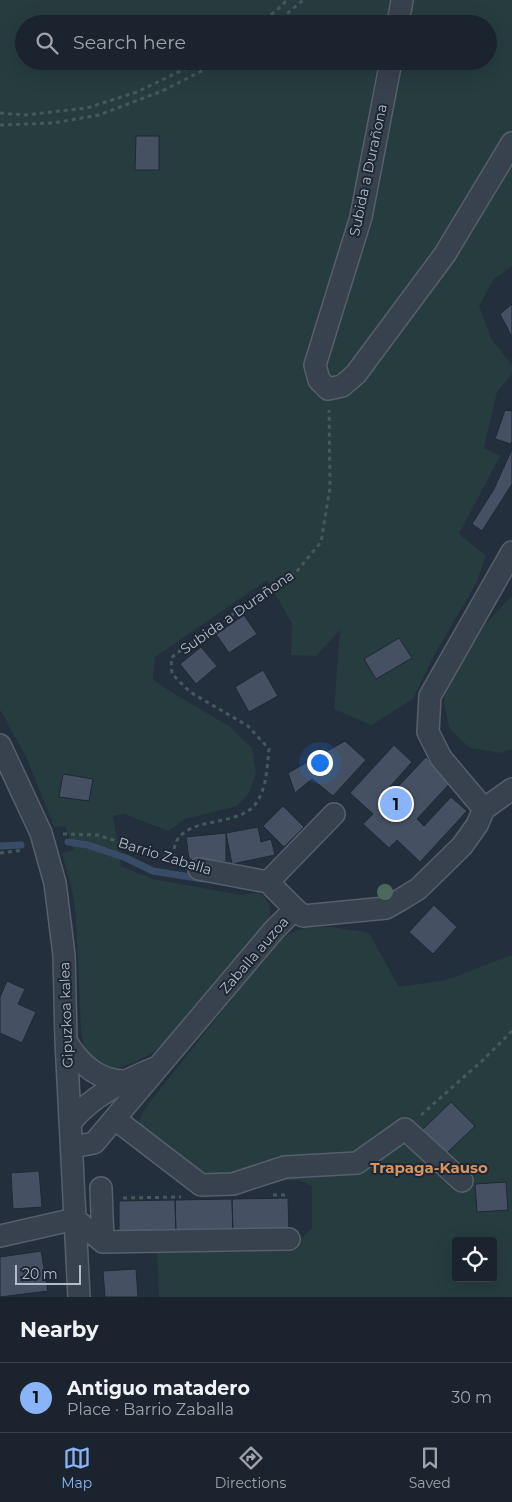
<!DOCTYPE html>
<meta charset="utf-8">
<style>
body{margin:0;font-family:Montserrat,sans-serif;background:#282f3a;color:#f1f3f6}
.controls{position:absolute;right:15px;bottom:15px;display:grid;overflow:hidden;border-radius:5px;box-shadow:0 5px 20px #0002}
.controls button{width:45px;height:45px;display:grid;place-items:center;padding:0;border:0;border-bottom:1px solid #39404a;background:#1b232e;color:#f1f3f6;font:25px sans-serif}
.scale{position:absolute;left:15px;bottom:12px;width:66px;box-sizing:border-box;padding-left:5px;border:2px solid #b4bcc9;border-top:0;font-size:14px;line-height:18px;white-space:nowrap;color:#b4bcc9;-webkit-text-stroke:4px #1d2633;paint-order:stroke}
.you{position:absolute;left:319px;top:762px;width:18px;height:18px;margin:-12px;border:4px solid #fff;border-radius:50%;background:#1a73e8;box-shadow:0 0 0 8px #1a73e833}
.badge{display:grid;place-items:center;width:32px;height:32px;border-radius:50%;background:#8ab4f8;color:#111;font-size:16px;font-weight:700}
.pin{position:absolute;translate:-50% -50%;border:2px solid #fff;box-shadow:0 1px 5px #0006}
.list{margin:0;padding:0;list-style:none}
h2{display:flex;justify-content:space-between;align-items:center;height:65px;margin:0;padding:0 20px;font-size:21px}
h2 small{font-size:16px;font-weight:400;color:#a0a4aa}
.list li{display:grid;grid-template-columns:32px 1fr auto;gap:15px;align-items:center;box-sizing:border-box;height:70px;padding:0 20px;border-top:1px solid #39404a}
.list b{display:block;font-size:19px;white-space:nowrap}
.list p{margin:0;font-size:16px;white-space:nowrap;color:#a0a4aa}
.list em{font-size:16px;font-style:normal;color:#a0a4aa}
.icon{flex:none;width:28px;height:28px;fill:none;stroke:currentColor;stroke-width:2;stroke-linecap:round;stroke-linejoin:round}
.map{position:relative;flex:none;width:512px;height:1297px;overflow:hidden}
.search{position:absolute;background:#1b232e;box-shadow:0 5px 20px #0002;left:15px;right:15px;top:15px;height:55px;display:flex;align-items:center;gap:12px;box-sizing:border-box;padding:0 18px;border-radius:28px;color:#a0a4aa;font-size:19px}
.sheet{height:135px;background:#1b232e}
nav{display:flex;justify-content:space-around;align-items:center;box-sizing:border-box;height:70px;border-top:1px solid #39404a;background:#1b232e;font-size:14px;color:#a0a4aa}
nav a{display:grid;justify-items:center;gap:2px}
nav .on{color:#8ab4f8}
.map>svg:first-child{display:block}
</style>
<div class="map">
<svg width="512" height="1297" viewBox="0 0 512 1297">
<rect width="100%" height="100%" fill="#242f3e"/>
<!-- green -->
<path fill="#263c3f" fill-rule="evenodd" d="M0 0H512V266L494 279 479 306 492 340 512 365V374L497 392 484 448 500 456 459 534 486 556 476 583 432 659 413 699 371 725 334 709 340 630 316 656 291 655 292 623 267 580 155 657 153 679 171 692 229 726 252 748 256 773 249 793 237 806 185 819 169 831 124 814 113 816 121 866 152 879 242 895 258 892C271 904 272 906 268 923L180 1031 159 1049 133 1063 114 1069 99 1064 85 1050 81 1030 76 916 72 890 62 853 74 850 65 826 54 827 27 759 1 711H0ZM24 24H488V61H24Z
M512 596V749L501 753 470 748 449 728 444 702 448 676 474 636Z
M332 927 369 933 399 987 446 980 512 955V1297H159L157 1249 295 1245 312 1228V1186L300 1180 235 1184 202 1176 137 1126 145 1108 275 945C297 926 304 928 332 927ZM456 1241H493V1278H456Z"/>
<g fill="none" stroke-linecap="round" stroke-linejoin="round">
<!-- stream -->
<path stroke="#394c67" stroke-width="7" d="M68 842 88 845 126 858 153 871 203 879
M0 846 21 845"/>
</g>
<!-- building -->
<path fill="#455162" stroke="#1f2835" d="M136 136H159V170H135Z
M512 304V337L500 314Z
M512 408V441L511 444 495 439 505 410 511 411Z
M512 449V484L482 531 472 524 494 489Z
M244 615 257 634 229 653 216 634Z
M399 638 412 658 376 679 364 659Z
M201 647 217 666 196 684 180 664Z
M263 670 278 696 249 712 235 687Z
M345 741 366 760 333 796 312 779 295 793 288 773Z
M394 745 412 762 388 789 392 793 426 757 452 781 417 819 424 826 451 797 467 811 420 862 397 840 389 848 363 824 373 814 350 793Z
M63 774 93 779 89 801 59 797Z
M283 806 304 827 284 847 263 826Z
M258 827 261 842 271 839 275 855 232 864 226 833Z
M226 833V862L189 859 186 837Z
M434 905 457 927 433 954 409 932Z
M7 981 25 989 18 1004 36 1012 22 1043 0 1033V997Z
M451 1102 475 1126 445 1155 421 1131Z
M39 1171 42 1207 13 1209 11 1173Z
M506 1182 508 1210 477 1212 475 1184Z
M288 1198 289 1233 233 1234 232 1199Z
M232 1199 233 1234 176 1235 175 1200Z
M175 1200 176 1235 119 1236V1201Z
M41 1251 48 1291 0 1297V1257Z
M136 1269 138 1297H105L103 1271Z"/>
<g fill="none" stroke-linecap="round" stroke-linejoin="round">
<!-- minor casing -->
<g stroke="#565f6c" stroke-width="24">
<path id="minor" d="M398 24 402 0
M391 61 361 217 315 365 319 380 328 389 342 386 356 374 445 254 512 143
M0 745 41 833 55 883 64 955 66 1041 79 1297
M484 809 441 758 428 732 430 696 512 552
M484 809 512 789
M199 869 268 882 295 909
M268 882 334 814
M66 1041C79 1063 97 1080 123 1081
M115 1119 201 1185 233 1184 285 1167 357 1163 405 1129 462 1181
M70 1123C92 1095 124 1081 155 1068
M72 1147 94 1143 274 930 295 909 303 916 386 908 400 900 418 889 462 846 477 825 484 809
M101 1188 103 1242
M0 1236 75 1219 103 1242 289 1239"/>
</g>
<!-- path -->
<path stroke="#44595c" stroke-width="3" stroke-dasharray="4 4" stroke-linecap="butt" d="M258 24 276 11 287 0
M275 24 303 0
M0 113 25 115 87 108 137 92 201 61
M0 125 53 123 99 115 162 91 222 61
M63 834 97 835 180 861
M0 853 23 850
M173 857C174 853 174 846 176 842 190 815 240 828 257 802 267 786 267 767 269 749L248 726 190 692 172 674 171 658 186 646 297 571 321 542 330 488 329 410
M421 1115 483 1060 512 1031
M273 1195H285
M123 1198 181 1197"/>
<!-- minor -->
<use href="#minor" stroke="#38414e" stroke-width="21"/>
</g>
<!-- trees -->
<circle fill="#4b6a5d" cx="385" cy="892" r="8"/>
<g text-anchor="middle" dominant-baseline="central" stroke-width="4" stroke-linejoin="round" paint-order="stroke">
<!-- street labels -->
<g font-size="14" fill="#b4bcc9" stroke="#1d2633">
<text transform="translate(368 170) rotate(-78)">Subida a Durañona</text>
<text transform="translate(237 612) rotate(-35)">Subida a Durañona</text>
<text transform="translate(165 856) rotate(17)">Barrio Zaballa</text>
<text transform="translate(254 955) rotate(-49)">Zaballa auzoa</text>
<text transform="translate(66 1015) rotate(-92)">Gipuzkoa kalea</text>
</g>
<!-- neighbourhood labels -->
<g font-size="15" font-weight="bold" fill="#d59563" stroke="#1d2633">
<text x="429" y="1167">Trapaga-Kauso</text>
</g>
</g>
</svg>
<div class="controls">
<button><svg class="icon" aria-label="locate" viewBox="0 0 24 24"><circle cx="12" cy="12" r="6"/><path d="M12 2v4M12 18v4M2 12h4M18 12h4"/></svg></button>
</div>
<div class="scale">20 m</div>
<div class="you"></div>
<div class="pin badge" style="left:396px;top:804px">1</div>
<div class="search"><svg class="icon" aria-label="search" viewBox="0 0 24 24"><circle cx="10" cy="10" r="6"/><path d="M15 15l6 6"/></svg>Search here</div>
</div>
<section class="sheet">
<h2>Nearby<small></small></h2>
<ul class="list">
<li><span class="badge">1</span><div><b>Antiguo matadero</b><p>Place · Barrio Zaballa</p></div><em>30 m</em></li>
</ul>
</section>
<nav>
<a class="on"><svg class="icon" aria-label="map" viewBox="0 0 24 24"><path d="M3 6l6-2 6 2 6-2v14l-6 2-6-2-6 2zM9 4v14M15 6v14"/></svg>Map</a>
<a><svg class="icon" aria-label="directions" viewBox="0 0 24 24"><path d="M12 3l9 9-9 9-9-9zM9 14v-3h6M13 9l2 2-2 2"/></svg>Directions</a>
<a><svg class="icon" aria-label="saved" viewBox="0 0 24 24"><path d="M7 4h10v16l-5-4-5 4z"/></svg>Saved</a>
</nav>
